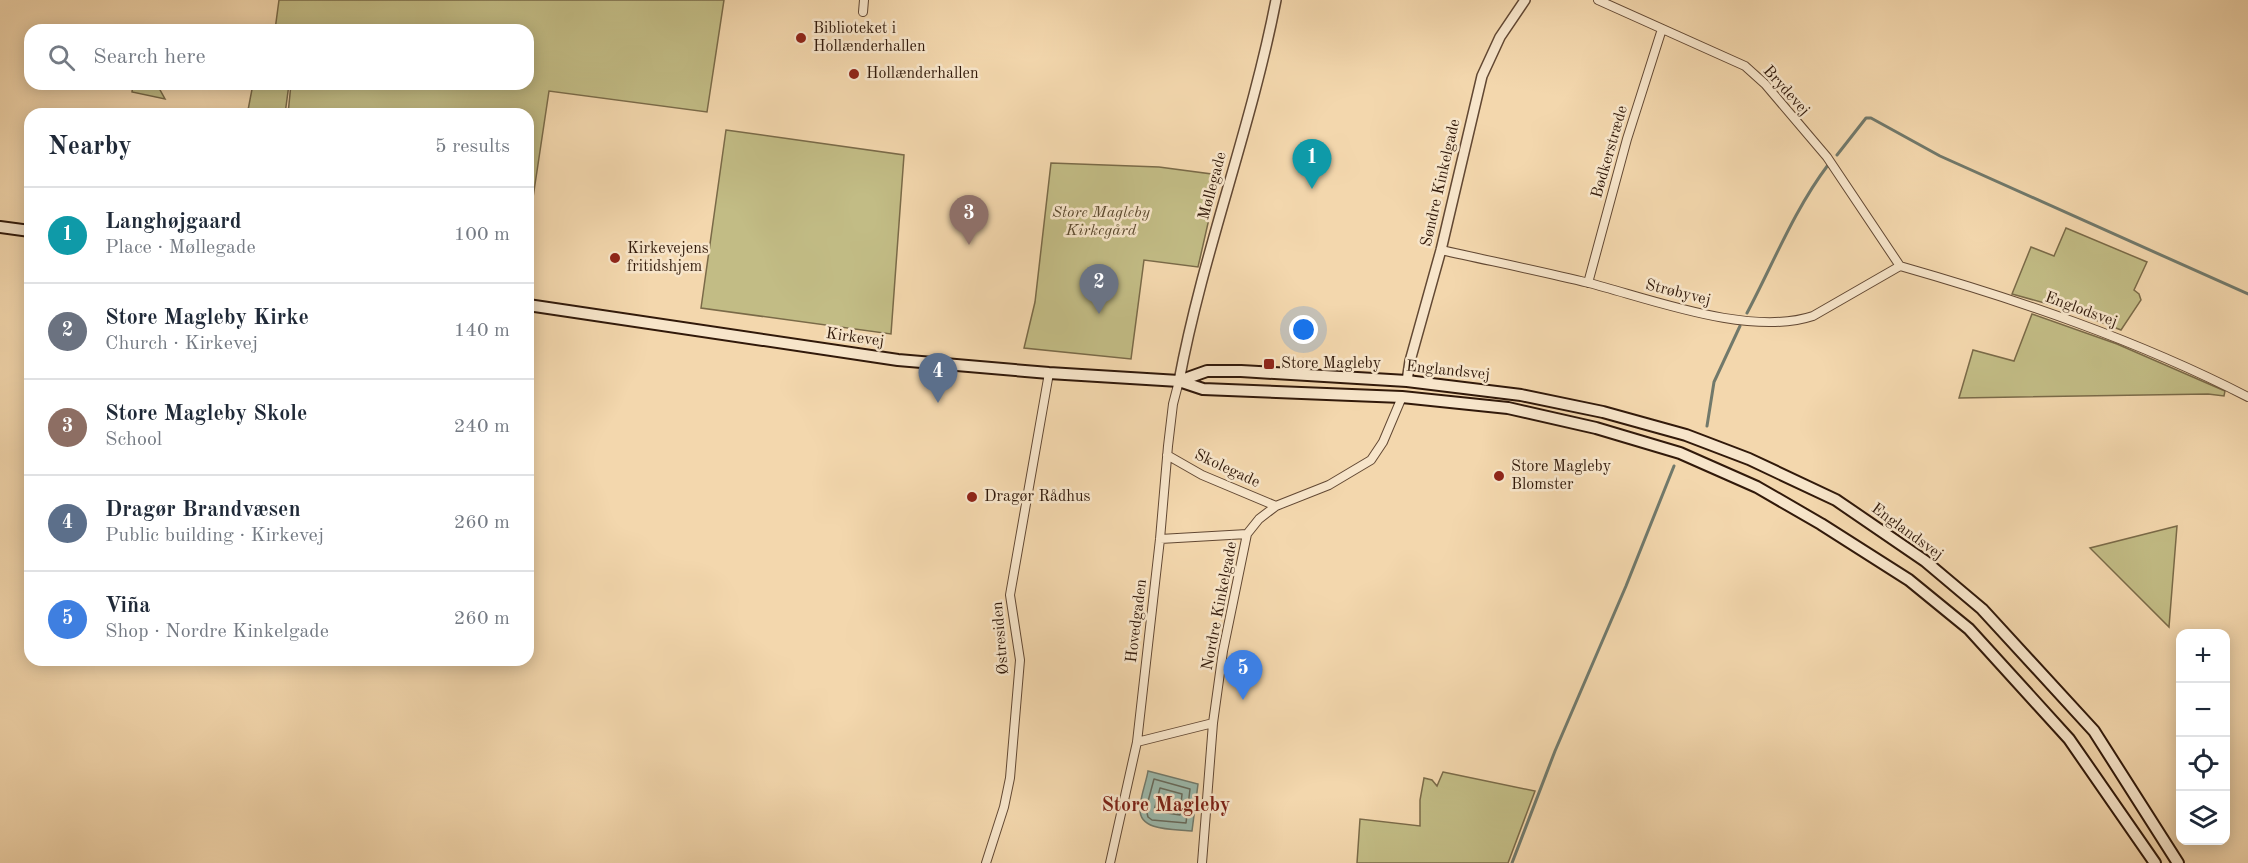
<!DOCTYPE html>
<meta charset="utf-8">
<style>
body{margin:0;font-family:"Old Standard TT",serif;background:#f2f2f3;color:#1f2937}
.controls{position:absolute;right:18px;bottom:18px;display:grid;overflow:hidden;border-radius:12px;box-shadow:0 3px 15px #0003}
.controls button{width:54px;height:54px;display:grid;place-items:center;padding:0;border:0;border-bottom:2px solid #e0e1e3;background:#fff;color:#1f2937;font:30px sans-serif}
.you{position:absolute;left:1304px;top:330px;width:21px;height:21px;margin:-15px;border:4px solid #fff;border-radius:50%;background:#1a73e8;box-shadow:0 0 0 9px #1a73e833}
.badge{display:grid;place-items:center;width:39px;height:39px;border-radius:50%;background:#8f2418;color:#fff;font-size:20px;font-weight:700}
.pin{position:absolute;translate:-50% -50px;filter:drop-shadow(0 2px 3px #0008)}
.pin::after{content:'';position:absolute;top:32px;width:21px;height:18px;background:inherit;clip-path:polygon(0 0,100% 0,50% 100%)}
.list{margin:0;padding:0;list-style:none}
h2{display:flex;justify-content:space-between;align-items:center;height:78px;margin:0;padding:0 24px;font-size:26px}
h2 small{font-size:20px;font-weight:400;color:#747a83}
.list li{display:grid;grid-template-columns:39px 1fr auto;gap:18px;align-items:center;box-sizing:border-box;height:96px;padding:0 24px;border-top:2px solid #e0e1e3}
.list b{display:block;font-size:22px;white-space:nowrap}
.list p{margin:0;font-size:20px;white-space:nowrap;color:#747a83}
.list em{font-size:20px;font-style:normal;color:#747a83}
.icon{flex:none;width:33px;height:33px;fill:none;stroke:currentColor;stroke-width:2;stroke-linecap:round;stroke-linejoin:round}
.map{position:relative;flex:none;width:2248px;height:863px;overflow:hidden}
.search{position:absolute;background:#fff;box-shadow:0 3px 15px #0003;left:24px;top:24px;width:510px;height:66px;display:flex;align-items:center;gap:15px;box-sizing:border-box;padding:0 21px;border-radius:18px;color:#747a83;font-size:22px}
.panel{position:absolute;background:#fff;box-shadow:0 3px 15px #0003;left:24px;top:108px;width:510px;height:558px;border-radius:18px}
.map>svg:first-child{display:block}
</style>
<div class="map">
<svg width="2248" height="863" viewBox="0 0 2248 863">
<rect width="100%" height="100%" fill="#f3d7ad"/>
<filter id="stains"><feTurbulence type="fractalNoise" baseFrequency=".00333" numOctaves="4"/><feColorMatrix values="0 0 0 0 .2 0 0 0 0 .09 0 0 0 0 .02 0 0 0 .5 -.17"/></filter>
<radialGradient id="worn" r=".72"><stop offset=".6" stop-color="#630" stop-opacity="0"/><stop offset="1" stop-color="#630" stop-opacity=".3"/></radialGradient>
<!-- green -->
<path fill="#c2bc85" stroke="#7a6a48" stroke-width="1.5" d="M279 0H724L707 112 549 91 528 231V114H288L291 84H528V30H275Z
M133 84H159V88L165 99 132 92Z
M253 84H289L285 114 248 110Z
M726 130 904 155 891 334 701 308Z
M1051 163 1159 167 1219 175 1198 267 1144 260 1131 359 1024 348 1035 302Z
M2066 228 2147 262 2134 290 2139 294 2141 300 2121 330 2073 311 2012 294 2031 247 2054 256Z
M2032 314 2117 344 2225 391 2224 396 2208 394 1959 398 1973 350 2014 361Z
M2177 526 2169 627 2090 548Z
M1443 772 1535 791 1508 863H1357L1360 819 1420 826V800L1424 778 1432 780 1437 786Z"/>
<!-- water -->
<path fill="#9bb9ac" stroke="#71796b" stroke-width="1.5" d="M1148 771 1198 784 1192 831C1176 829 1139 832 1140 809 1140 797 1146 783 1148 771Z"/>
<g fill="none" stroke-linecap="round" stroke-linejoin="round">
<!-- shore -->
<path stroke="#66695b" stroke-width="1.5" d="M1154 779 1190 789 1186 823 1152 820 1148 817 1146 809Z
M1160 788 1182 794 1180 815 1154 811Z"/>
<!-- stream -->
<path stroke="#71796b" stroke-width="3" d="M1837 155 1866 118H1871L1940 156 2248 294
M1747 313C1773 264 1794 210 1828 165
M1707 426 1714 382 1740 326
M1512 863 1555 751 1626 586 1674 466"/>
<!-- minor casing -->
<g stroke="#624833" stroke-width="10">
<path id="minor" d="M1598 0 1745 66 1765 84 1827 157 1900 266
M863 12 864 0
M1441 250C1490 261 1540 271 1589 283 1651 299 1750 337 1813 316L1900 266
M1900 266C2019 300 2137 340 2248 397
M1588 283 1627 139 1662 29
M1167 455 1202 475 1276 506
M1160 539 1247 534
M1137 742 1213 723
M986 863 1004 807 1010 778 1020 660 1010 595 1049 373
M1110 863 1137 742 1160 539 1168 446 1173 404 1179 381
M1202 863 1213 723 1223 651 1247 534 1259 519 1276 506 1329 485 1371 460 1383 442 1402 397"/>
</g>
<!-- tertiary casing -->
<g stroke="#624833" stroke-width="12">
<path id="tertiary" d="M1179 381C1203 252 1251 129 1276 0
M1407 381 1410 361 1441 250 1482 76 1500 37 1525 0"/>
</g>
<!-- secondary casing -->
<g stroke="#31190a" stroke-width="14">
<path id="secondary" d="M0 227 30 231
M528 305 898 360 1049 373 1179 381 1203 389 1402 397 1508 408 1596 428 1680 453 1757 487 1821 524 1909 580 1969 629 2069 739 2155 863
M1179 381 1207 371H1241L1407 381 1521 395 1603 412 1686 435 1749 459 1836 500 1925 561 1982 609 2094 731 2178 863"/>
</g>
<!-- minor -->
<use href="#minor" stroke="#f7e5ca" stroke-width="8"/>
<!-- tertiary -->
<use href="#tertiary" stroke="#f7e5ca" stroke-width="9"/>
<!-- secondary -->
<use href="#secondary" stroke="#f7e5ca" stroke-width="10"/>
</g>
<!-- markers -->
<g fill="#8f2418" stroke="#f7e5ca" stroke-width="2">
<circle cx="801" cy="38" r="6"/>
<circle cx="854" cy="74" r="6"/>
<circle cx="615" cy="258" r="6"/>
<rect x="1263" y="358" width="12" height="12" rx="3"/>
<circle cx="1499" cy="476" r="6"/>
<circle cx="972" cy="497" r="6"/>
</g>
<g text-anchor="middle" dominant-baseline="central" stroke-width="5" stroke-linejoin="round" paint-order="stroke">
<!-- poi labels -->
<g font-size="16" fill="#31190a" stroke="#f7e5ca" text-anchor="start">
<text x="813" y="29">Biblioteket i<tspan x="813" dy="18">Hollænderhallen</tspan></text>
<text x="866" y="74">Hollænderhallen</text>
<text x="627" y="249">Kirkevejens<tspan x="627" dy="18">fritidshjem</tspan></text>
<text x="1281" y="364">Store Magleby</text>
<text x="1511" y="467">Store Magleby<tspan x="1511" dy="18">Blomster</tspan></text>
<text x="984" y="497">Dragør Rådhus</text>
</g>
<!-- street labels -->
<g font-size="16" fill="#31190a" stroke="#f7e5ca">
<text transform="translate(1786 91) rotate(48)">Brydevej</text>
<text transform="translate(1610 152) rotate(-74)">Bødkerstræde</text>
<text transform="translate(1441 183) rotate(-77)">Søndre Kinkelgade</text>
<text transform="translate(1213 186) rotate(-75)">Møllegade</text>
<text transform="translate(1678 293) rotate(14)">Strøbyvej</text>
<text transform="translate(2081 310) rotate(20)">Englodsvej</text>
<text transform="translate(855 338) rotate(8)">Kirkevej</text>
<text transform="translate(1448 371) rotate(6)">Englandsvej</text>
<text transform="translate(1227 469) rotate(25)">Skolegade</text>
<text transform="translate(1907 532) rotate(36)">Englandsvej</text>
<text transform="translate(1220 606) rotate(-79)">Nordre Kinkelgade</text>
<text transform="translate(1137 621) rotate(-83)">Hovedgaden</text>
<text transform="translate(1001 638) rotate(-95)">Østresiden</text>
</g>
<!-- park labels -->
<g font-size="16" font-style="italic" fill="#5c4a2f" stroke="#f7e5ca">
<text x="1101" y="213">Store Magleby<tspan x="1101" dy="18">Kirkegård</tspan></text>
</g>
<!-- quarter labels -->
<g font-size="20" font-weight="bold" fill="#7a1f14" stroke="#f7e5ca">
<text x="1166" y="806">Store Magleby</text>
</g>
</g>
<rect width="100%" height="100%" filter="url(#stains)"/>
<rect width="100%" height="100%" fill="url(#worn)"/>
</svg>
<div class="controls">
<button>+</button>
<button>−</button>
<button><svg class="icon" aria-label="locate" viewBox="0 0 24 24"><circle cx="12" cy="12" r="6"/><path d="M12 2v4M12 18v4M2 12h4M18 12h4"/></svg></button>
<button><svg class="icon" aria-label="layers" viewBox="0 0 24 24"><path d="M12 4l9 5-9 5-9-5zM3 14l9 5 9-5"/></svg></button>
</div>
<div class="you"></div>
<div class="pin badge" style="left:1312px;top:189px;background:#0f9aa8">1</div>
<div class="pin badge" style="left:1099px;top:314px;background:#6b7280">2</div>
<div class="pin badge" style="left:969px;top:245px;background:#8d6e63">3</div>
<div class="pin badge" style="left:938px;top:403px;background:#5c6f8a">4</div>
<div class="pin badge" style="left:1243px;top:700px;background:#3f7fe0">5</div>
<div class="search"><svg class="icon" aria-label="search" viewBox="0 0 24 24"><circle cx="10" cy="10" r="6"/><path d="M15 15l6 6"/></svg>Search here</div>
<section class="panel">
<h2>Nearby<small>5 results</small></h2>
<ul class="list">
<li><span class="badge" style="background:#0f9aa8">1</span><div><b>Langhøjgaard</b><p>Place · Møllegade</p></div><em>100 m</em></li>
<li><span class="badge" style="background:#6b7280">2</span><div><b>Store Magleby Kirke</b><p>Church · Kirkevej</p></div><em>140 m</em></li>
<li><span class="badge" style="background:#8d6e63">3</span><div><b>Store Magleby Skole</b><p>School</p></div><em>240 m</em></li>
<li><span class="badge" style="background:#5c6f8a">4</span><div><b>Dragør Brandvæsen</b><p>Public building · Kirkevej</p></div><em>260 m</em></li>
<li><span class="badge" style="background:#3f7fe0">5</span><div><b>Viña</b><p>Shop · Nordre Kinkelgade</p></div><em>260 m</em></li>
</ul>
</section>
</div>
